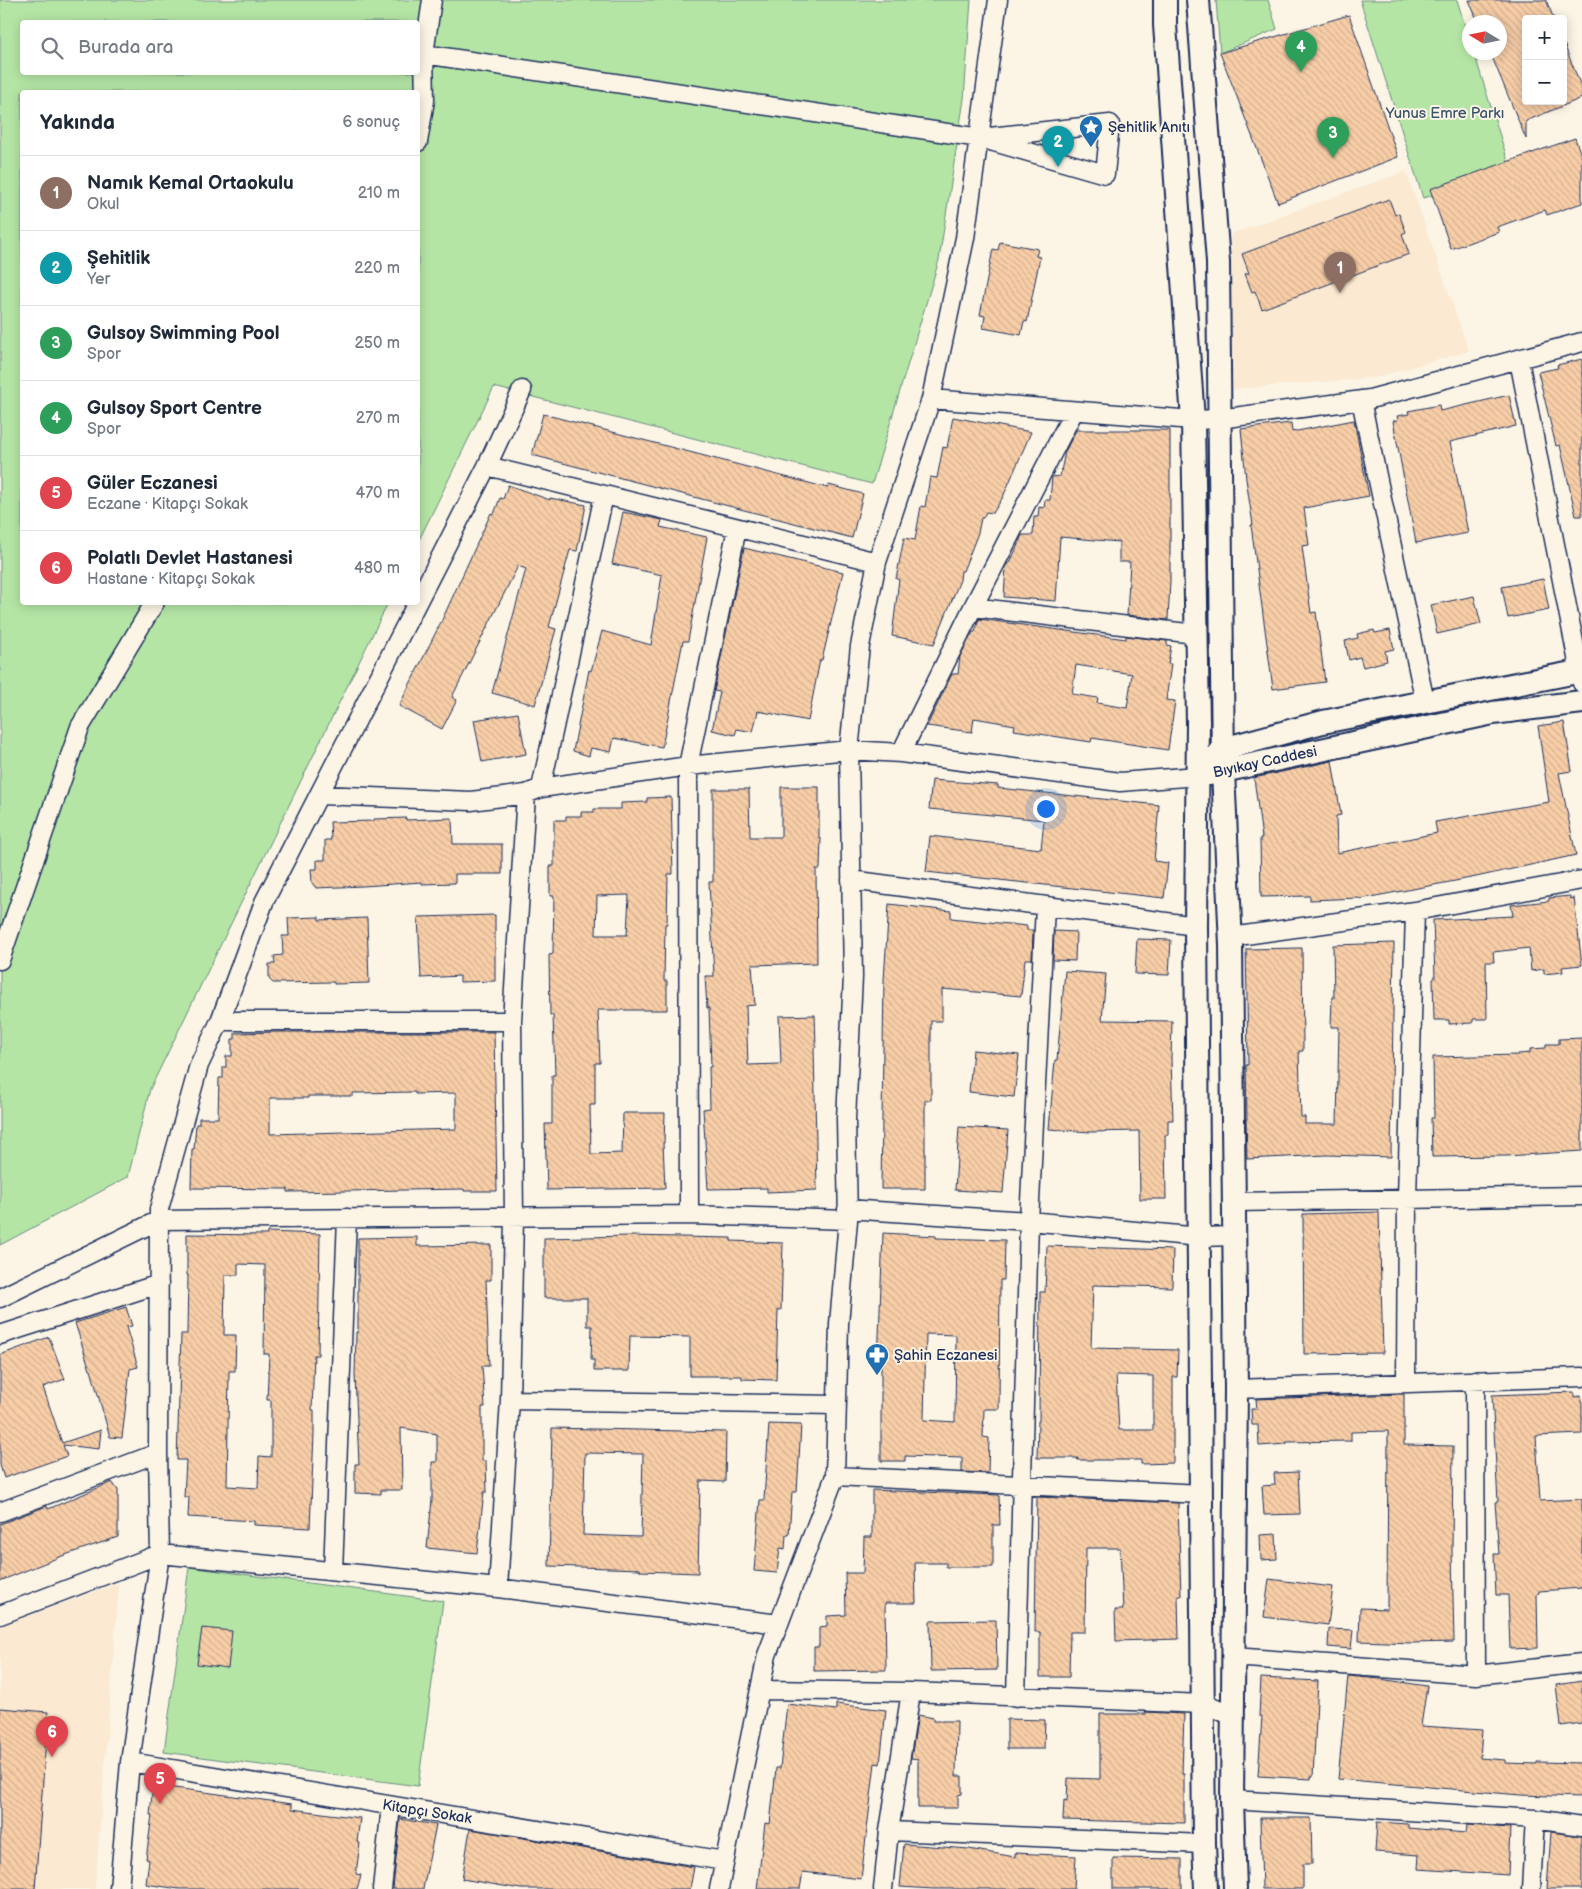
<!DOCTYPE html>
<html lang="tr">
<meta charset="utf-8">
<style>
body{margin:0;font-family:"Balsamiq Sans",sans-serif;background:#f6f6f7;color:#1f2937}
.controls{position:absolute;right:15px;top:15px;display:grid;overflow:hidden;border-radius:5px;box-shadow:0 2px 12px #0003}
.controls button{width:45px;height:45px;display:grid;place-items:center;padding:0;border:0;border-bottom:1px solid #e0e1e3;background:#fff;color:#1f2937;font:25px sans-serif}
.compass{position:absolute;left:1462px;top:15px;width:45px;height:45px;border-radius:50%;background:#fff;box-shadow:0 2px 12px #0003;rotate:280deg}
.you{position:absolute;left:1045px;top:808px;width:18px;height:18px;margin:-12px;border:4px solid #fff;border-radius:50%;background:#1a73e8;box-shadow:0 0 0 8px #1a73e833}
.badge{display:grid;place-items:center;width:32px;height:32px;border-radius:50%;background:#db2777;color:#fff;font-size:16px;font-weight:700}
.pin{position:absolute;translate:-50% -41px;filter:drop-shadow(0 1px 2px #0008)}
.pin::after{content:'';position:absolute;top:26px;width:18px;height:15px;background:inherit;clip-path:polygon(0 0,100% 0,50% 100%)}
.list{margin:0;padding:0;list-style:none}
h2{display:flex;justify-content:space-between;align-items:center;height:65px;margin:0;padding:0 20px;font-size:21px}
h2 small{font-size:16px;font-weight:400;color:#747a83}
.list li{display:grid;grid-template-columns:32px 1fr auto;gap:15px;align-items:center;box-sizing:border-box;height:75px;padding:0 20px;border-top:1px solid #e0e1e3}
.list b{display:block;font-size:19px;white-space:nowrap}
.list p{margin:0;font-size:16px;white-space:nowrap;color:#747a83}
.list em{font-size:16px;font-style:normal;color:#747a83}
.icon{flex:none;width:28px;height:28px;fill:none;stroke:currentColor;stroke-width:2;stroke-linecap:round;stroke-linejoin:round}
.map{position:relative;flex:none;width:1582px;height:1889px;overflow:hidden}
.search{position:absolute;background:#fff;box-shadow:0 2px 12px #0003;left:20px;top:20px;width:400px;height:55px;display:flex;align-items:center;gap:12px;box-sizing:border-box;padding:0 18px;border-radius:5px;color:#747a83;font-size:19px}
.panel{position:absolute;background:#fff;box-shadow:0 2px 12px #0003;left:20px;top:90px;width:400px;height:515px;border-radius:5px}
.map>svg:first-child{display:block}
</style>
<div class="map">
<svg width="1582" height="1889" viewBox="0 0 1582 1889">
<defs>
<pattern id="building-back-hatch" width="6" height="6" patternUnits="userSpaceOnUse" patternTransform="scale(1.25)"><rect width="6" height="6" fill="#f8cea7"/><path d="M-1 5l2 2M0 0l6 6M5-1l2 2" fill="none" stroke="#d4b192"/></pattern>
</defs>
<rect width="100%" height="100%" fill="#fcf5e5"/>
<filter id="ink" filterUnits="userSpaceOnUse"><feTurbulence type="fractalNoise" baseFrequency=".02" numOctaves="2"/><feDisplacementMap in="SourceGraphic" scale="10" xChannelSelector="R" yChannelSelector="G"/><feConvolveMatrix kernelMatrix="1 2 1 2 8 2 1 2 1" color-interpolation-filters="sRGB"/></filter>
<g filter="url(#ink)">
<!-- built -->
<path fill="#fbe9d2" d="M1406 171 1469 351 1374 378 1233 389 1231 234Z
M119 1583 95 1889H0V1626Z"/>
<!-- green -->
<path fill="#b5e5a5" stroke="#688a82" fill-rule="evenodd" d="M0 0H971L964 99 939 260 872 484 494 387 418 542V92H22V602L388 603 150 1089 128 1177 0 1245ZM22 22H418V72H22Z
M1216 0H1268L1277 29 1220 53Z
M1360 0H1457L1469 39 1470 52 1474 53 1512 174 1423 198Z
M189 1567 443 1601 418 1786 164 1752Z"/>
<!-- building -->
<path fill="url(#building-back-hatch)" stroke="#1b2f5e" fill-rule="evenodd" d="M1469 0H1546L1554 19H1526V101H1563L1564 44 1582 89V98L1526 121V139L1490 52H1500V22H1478Z
M1349 15 1398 157 1278 203 1220 53Z
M1575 138 1582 158V203L1547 215 1545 210 1497 227 1499 232 1451 249 1430 189Z
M1389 199 1395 215 1399 214 1406 232 1402 234 1409 254 1262 309 1255 291 1252 292 1245 274 1249 273 1242 254Z
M1000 242 1038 249 1036 256 1040 257 1027 322 1024 321 1021 335 983 328 985 316 980 315 993 249 998 250Z
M1582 359V516H1576L1560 445 1556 446 1538 372 1558 368 1557 365Z
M1509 395 1516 426 1450 442 1468 533 1416 543 1393 421 1398 420 1397 416 1409 414 1408 411 1439 405 1440 411Z
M543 414 828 488 829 485 863 494 852 538 532 455Z
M953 417 1031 432 1003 497 993 513 986 512 983 518H981L978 533 963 571H961L960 580 934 644 892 636 899 579H896L904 538 915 540 921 506 925 507 930 477 937 478 943 447 947 448Z
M1354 420 1369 496 1304 508 1309 545 1302 546 1311 613 1316 612 1325 682 1273 689 1251 525H1253L1246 479 1241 429 1291 423 1292 432Z
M1076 430H1170V581L1168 620 1127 615 1130 562H1119V542L1060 537 1056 601 1004 597 1006 566 1008 563H1010L1022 535H1033L1034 517H1038L1039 507 1044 508 1045 500H1050L1052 477 1060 476 1065 452Z
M508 485 550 500V498L586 505 577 551 570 550 549 627 556 629 535 705 492 693 526 569 518 566 452 697 457 700 442 729 399 706 442 620 491 513 494 514 500 498 503 499Z
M623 512 662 520 660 527 707 537 688 641H683L662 747 614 738 611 752 591 748 589 756 573 751 589 670 591 671 602 631 651 645 662 575 612 564Z
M744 548 843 572 822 660H820L808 721 758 711 753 732 737 729 735 735 712 730 720 692 714 691Z
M1543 579 1549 610 1508 618 1502 587Z
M1474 596 1481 624 1437 634 1431 605Z
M979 619 1126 639V636L1167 641V645L1171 646 1168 664H1171L1166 700 1175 701 1168 750 1092 738 1091 742 1014 730 1015 725 974 718 972 732 927 726 952 674H958L960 656 973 632H975ZM1076 665 1132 674 1127 708 1097 703 1098 698 1072 694Z
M1374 630 1375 633 1390 630 1394 649 1385 651 1387 661 1363 667 1360 657 1349 660 1345 641 1358 638 1357 634Z
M518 713 526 754 482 762 474 720Z
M1564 722 1572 771 1559 773 1576 855 1476 877 1360 899 1359 898 1310 900V896L1261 897 1260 838H1262L1254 778 1332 761 1341 815 1336 816 1337 853 1437 833 1435 822 1549 802 1538 726Z
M932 780 998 785V788L1159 805 1154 861 1168 863 1164 898 926 872 930 836 1041 849 1044 820 929 809Z
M781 787H819V838H821L820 869H816L817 963 752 965 755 1005 746 1006 748 1065 781 1064 779 1016 815 1015 816 1047 814 1048 817 1190 767 1192V1188L708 1189 703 1109 710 1108 709 1067H711L709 1008H707L705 976H714L709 882H713V789H749L750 837H781Z
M671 797 673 874H668L667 924H665L664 981H667V1010H598L600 1063H595V1105H590L591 1154 622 1153 623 1113H665L664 1143H663L665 1188 547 1190 545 1124H552V1075H555L553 1015H550L549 955 553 954 554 896H550V866H554V820H566V816H581V812H594V809H621V803L647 802V798ZM629 895 627 935H596L597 896Z
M406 818V820L452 818 453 844H502V874H455V883L422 884V882L363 886 316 888 312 883 311 869H317V860H325V840H331L330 822 374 821V819Z
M1570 896V899L1574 898 1582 965 1562 967 1563 972 1544 974V969L1531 971 1529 948 1493 952 1494 962H1486L1487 1019H1473V1023L1449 1024V1020H1434L1433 979 1435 978 1433 920 1513 916 1511 905 1549 901V898Z
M889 904 951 911V918L1027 926V930H1033L1032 959H1025L1021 996 942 989V1021H931V1100H925V1189H881L884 980Z
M495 915V981L460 982V976L421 978 418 917Z
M319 917V920L367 918 369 983 334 984V982L273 983 269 979V964H275L274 956 283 955 282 936H289L288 918Z
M1054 931 1076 932 1075 961 1053 960Z
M1137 939 1171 940 1169 975 1135 974Z
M1394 943 1391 1157 1327 1155 1247 1159 1246 1119H1247L1246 1065H1248L1247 997 1246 949 1302 948 1303 1051H1299L1301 1117H1305V1124H1337L1339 1027H1331L1332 998H1334L1333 945Z
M1065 971 1106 974 1102 1020 1172 1021 1171 1059 1173 1120H1168V1135H1165L1166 1199H1140L1139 1131 1090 1132 1049 1129 1055 1060H1057Z
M278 1032H494L497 1191H464V1189L288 1192V1189L191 1188 192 1149H194L196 1124H199V1118H218L219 1078H223V1067H226V1056H232V1039H235V1033ZM415 1092V1094L456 1093V1129L270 1134V1098H308V1096H353V1093Z
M1582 1038V1151L1507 1156 1432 1157 1431 1118H1434L1433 1057 1518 1055V1054L1530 1053V1049L1546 1048V1044H1559V1039Z
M973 1050 1019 1055 1014 1097 969 1092Z
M959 1127 1008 1130 1003 1193 955 1190Z
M1379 1212 1383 1353 1304 1354 1303 1214Z
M267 1232 320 1234 318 1355H314L312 1410H314V1434L310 1528 254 1525V1521L188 1517 189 1497H184L186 1460H177L181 1334H187L188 1275H187V1234L267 1235ZM238 1264 265 1265 264 1354H269L267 1400H271V1457L259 1456 258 1488 227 1486 229 1371H235L236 1335H224L225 1275H238Z
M883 1233 936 1236V1238L1005 1240 1004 1280H1000L999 1409H984L983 1437 989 1438 988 1473 962 1472V1458L905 1456V1461H881V1363L878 1362ZM926 1334 956 1335 955 1422 924 1420Z
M629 1236 731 1238V1241L783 1243 781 1310H778L776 1380 742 1379V1376H690V1337L630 1336 629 1371H594V1360H591L592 1326H587V1298H544V1238Z
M417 1237V1246L491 1245V1280H486L489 1366H482L485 1407H482V1461H486L487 1492H484L477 1553 427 1548 432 1500V1462H437V1434L401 1428 402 1490H381V1494L355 1493V1464H359L355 1375 356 1332H358V1238Z
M1047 1246 1173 1250 1172 1287 1093 1285 1091 1348 1178 1350 1177 1377H1173V1463L1141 1464V1460H1077L1078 1458H1037L1038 1421H1039L1040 1292H1045ZM1116 1375 1153 1376V1430H1119Z
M126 1307 132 1326 126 1327 138 1367 130 1369 122 1438 110 1437 91 1370H90L75 1323Z
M49 1337 65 1379 43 1387 62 1443 101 1430 99 1449 63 1445 67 1456 4 1478 0 1465V1355Z
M1574 1392V1397L1581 1396 1582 1400V1434L1536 1436 1540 1501 1582 1499V1588L1539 1591V1593L1537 1594 1538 1648 1510 1649 1508 1595H1496L1494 1554H1499L1495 1502H1498L1492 1395Z
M1404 1394V1445L1453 1446 1452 1552 1454 1642 1412 1643 1359 1641 1360 1608 1387 1609 1388 1431 1351 1432V1441L1286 1442 1287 1444 1259 1446 1258 1425H1252L1251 1409H1257L1256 1399Z
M769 1424 801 1425 797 1492H792L789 1535H786L785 1549 780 1548 777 1573 754 1571 760 1500H764Z
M552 1428 726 1432 725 1482 700 1481 698 1573 640 1571V1569L549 1566ZM585 1453 643 1454 641 1537 583 1535Z
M1298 1472 1300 1514 1264 1515 1262 1486 1275 1485 1274 1473Z
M112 1482 118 1490V1537L62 1556 0 1581V1524L47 1506 48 1509Z
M872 1490 999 1495 1000 1525H993V1567H946V1563H915L916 1603H885L886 1670 814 1671V1647H819V1627L827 1626V1616L846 1615 845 1573H863L864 1537H872Z
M1037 1497 1178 1503 1181 1596H1178L1179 1639 1116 1641 1115 1610H1123L1120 1548H1086L1085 1632H1070L1069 1677H1040V1632H1035Z
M1276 1534 1277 1559 1261 1560 1260 1535Z
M1269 1579 1333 1587 1328 1625 1264 1617Z
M996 1620 997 1670 931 1671 930 1621Z
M202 1628 232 1631 228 1668 197 1664Z
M1329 1629 1353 1630 1351 1649 1328 1647Z
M1348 1676 1380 1679 1427 1686 1421 1726 1482 1730 1480 1758 1505 1760V1763L1537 1764V1762L1582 1763V1797L1520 1795 1338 1779Z
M1261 1678 1318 1681 1313 1777H1311V1779L1258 1776 1262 1716H1259Z
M1582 1681V1723L1561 1726 1556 1685Z
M787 1704 836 1710V1704L886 1710 880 1764 875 1763 861 1879 803 1872 800 1889H757L765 1823 770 1824 776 1768H780Z
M0 1708 48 1712 35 1889H0Z
M1146 1712 1184 1714 1182 1774H1184V1823L1063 1820 1064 1800 1067 1801 1068 1778 1100 1779V1714H1146Z
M918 1715 934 1718V1721H957L956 1776H962V1794L958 1795V1808H918V1759L911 1758Z
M1007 1719 1045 1720 1044 1749H1007Z
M153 1785 292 1804V1809L360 1818 357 1842 360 1843 356 1874 361 1875 357 1889H179L146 1884 149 1860 146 1859 152 1815H150Z
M1260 1818H1311L1312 1864H1303V1889H1262Z
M400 1819 436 1825 423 1889H393Z
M1377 1822 1408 1824V1828L1466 1833 1467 1825 1510 1828 1508 1875 1418 1869 1419 1855 1375 1852Z
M470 1829 694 1867 690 1889H521L462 1879Z
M1551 1832 1582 1836V1889H1547Z
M904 1844 969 1849 1015 1857V1853L1076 1856 1074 1889H933L900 1887Z
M1113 1858 1182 1859V1889H1113Z"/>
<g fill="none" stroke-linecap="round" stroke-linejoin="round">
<!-- minor casing -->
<g stroke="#1b2f5e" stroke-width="21">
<path id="minor" d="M424 54 980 138 1105 174 1110 124 980 138
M418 142 425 100 424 54 432 0
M1519 360 1582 683
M931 399 1193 420 1219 419 1370 399 1582 342
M1361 400 1425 702
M487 466 877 562
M973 607 1195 634
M901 753 973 607 1074 411
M541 788 604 495
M320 795 471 801 526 794 541 788 688 766 849 750 901 753 1120 782 1198 776
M851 880 1196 926
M1231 937 1415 911 1582 880
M0 960 80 727 155 602
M220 1021H512
M1235 1202 1582 1196
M847 1209 1029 1221 1200 1237 1234 1236
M689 1215 688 766 737 528
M0 1298 159 1220 689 1215 848 1220
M0 1335 159 1284
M1475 1380 1476 1675
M1406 1382 1407 1198 1415 911
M1236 1389 1582 1377
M510 1400 837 1405
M835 1476 1202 1494
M0 1512 158 1453
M333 1571 347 1218
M498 1588 510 1400 514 1218 512 1021 526 794
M0 1615 160 1554 498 1588 779 1624
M1233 1657 1476 1675 1582 1663
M760 1690 911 1692 1204 1704 1233 1716
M1016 1697 1029 1221 1045 907
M130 1762 724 1861
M1232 1800 1535 1819 1582 1826
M889 1831 1204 1844
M119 1889 130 1762 160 1554 158 1453 159 1209 199 1065 220 1021 264 902 487 466 522 390
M382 1889 391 1806
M719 1889 767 1655 835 1476 839 1324 848 1220 846 1119 853 977 849 750 860 646 877 562 931 399 965 238 998 0
M883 1889 889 1831 911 1692
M1531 1889 1535 1819"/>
</g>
<!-- tertiary casing -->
<g stroke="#1b2f5e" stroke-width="26">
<path id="tertiary" d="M1165 0V25L1193 420 1198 723 1196 926 1204 1844 1206 1889
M1198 0 1218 262 1223 771 1231 945 1236 1389 1232 1800 1235 1889
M1214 759 1223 749 1323 722 1582 671
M1209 774 1493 713 1582 702"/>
</g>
<!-- minor -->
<use href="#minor" stroke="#fcf5e5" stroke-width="18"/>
<!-- tertiary -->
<use href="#tertiary" stroke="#fcf5e5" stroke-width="22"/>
</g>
</g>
<!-- icons -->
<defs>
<g id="sight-pin" transform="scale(1.25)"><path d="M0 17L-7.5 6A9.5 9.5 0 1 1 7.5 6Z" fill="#1f6fb2" stroke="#fcf5e5"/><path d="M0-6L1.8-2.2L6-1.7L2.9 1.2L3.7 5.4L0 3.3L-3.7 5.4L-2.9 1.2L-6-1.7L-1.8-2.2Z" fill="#fff"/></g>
<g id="pharmacy-pin" transform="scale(1.25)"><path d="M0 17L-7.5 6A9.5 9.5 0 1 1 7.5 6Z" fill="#1f6fb2" stroke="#fcf5e5"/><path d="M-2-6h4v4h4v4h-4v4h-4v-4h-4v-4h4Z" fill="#fff"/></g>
</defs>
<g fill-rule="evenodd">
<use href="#sight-pin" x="1091" y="127"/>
<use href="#pharmacy-pin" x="877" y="1355"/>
</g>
<g text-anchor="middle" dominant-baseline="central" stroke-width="4" stroke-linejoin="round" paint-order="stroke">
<!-- park labels -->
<g font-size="15" fill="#3a536c" stroke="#fcf5e5">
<text x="1445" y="113">Yunus Emre Parkı</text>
</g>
<!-- poi labels -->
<g font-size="15" fill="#1b2f5e" stroke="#fcf5e5" text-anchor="start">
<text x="1108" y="127">Şehitlik Anıtı</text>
<text x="894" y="1355">Şahin Eczanesi</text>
</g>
<!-- street labels -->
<g font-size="15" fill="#1b2f5e" stroke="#fcf5e5">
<text transform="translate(1265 762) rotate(-12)">Bıyıkay Caddesi</text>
<text transform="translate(427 1812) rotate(9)">Kitapçı Sokak</text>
</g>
</g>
</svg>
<div class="controls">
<button>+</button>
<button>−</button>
</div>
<svg class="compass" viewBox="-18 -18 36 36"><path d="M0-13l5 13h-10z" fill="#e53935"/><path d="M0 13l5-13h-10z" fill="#747a83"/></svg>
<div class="you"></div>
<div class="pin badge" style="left:1340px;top:293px;background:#8d6e63">1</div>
<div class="pin badge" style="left:1058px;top:167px;background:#0f9aa8">2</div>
<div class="pin badge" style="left:1333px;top:158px;background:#2e9e5b">3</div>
<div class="pin badge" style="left:1301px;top:72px;background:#2e9e5b">4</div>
<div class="pin badge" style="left:160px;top:1804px;background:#e0444e">5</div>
<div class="pin badge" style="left:52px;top:1757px;background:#e0444e">6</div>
<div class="search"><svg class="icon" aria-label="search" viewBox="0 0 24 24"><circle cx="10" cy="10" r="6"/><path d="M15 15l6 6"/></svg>Burada ara</div>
<section class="panel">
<h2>Yakında<small>6 sonuç</small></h2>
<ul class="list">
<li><span class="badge" style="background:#8d6e63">1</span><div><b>Namık Kemal Ortaokulu</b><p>Okul</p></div><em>210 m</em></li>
<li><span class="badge" style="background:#0f9aa8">2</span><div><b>Şehitlik</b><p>Yer</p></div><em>220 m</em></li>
<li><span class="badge" style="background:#2e9e5b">3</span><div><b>Gulsoy Swimming Pool</b><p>Spor</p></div><em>250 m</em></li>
<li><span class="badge" style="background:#2e9e5b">4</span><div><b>Gulsoy Sport Centre</b><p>Spor</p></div><em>270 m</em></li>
<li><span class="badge" style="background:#e0444e">5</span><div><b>Güler Eczanesi</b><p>Eczane · Kitapçı Sokak</p></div><em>470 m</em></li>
<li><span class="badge" style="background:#e0444e">6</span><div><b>Polatlı Devlet Hastanesi</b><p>Hastane · Kitapçı Sokak</p></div><em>480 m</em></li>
</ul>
</section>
</div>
